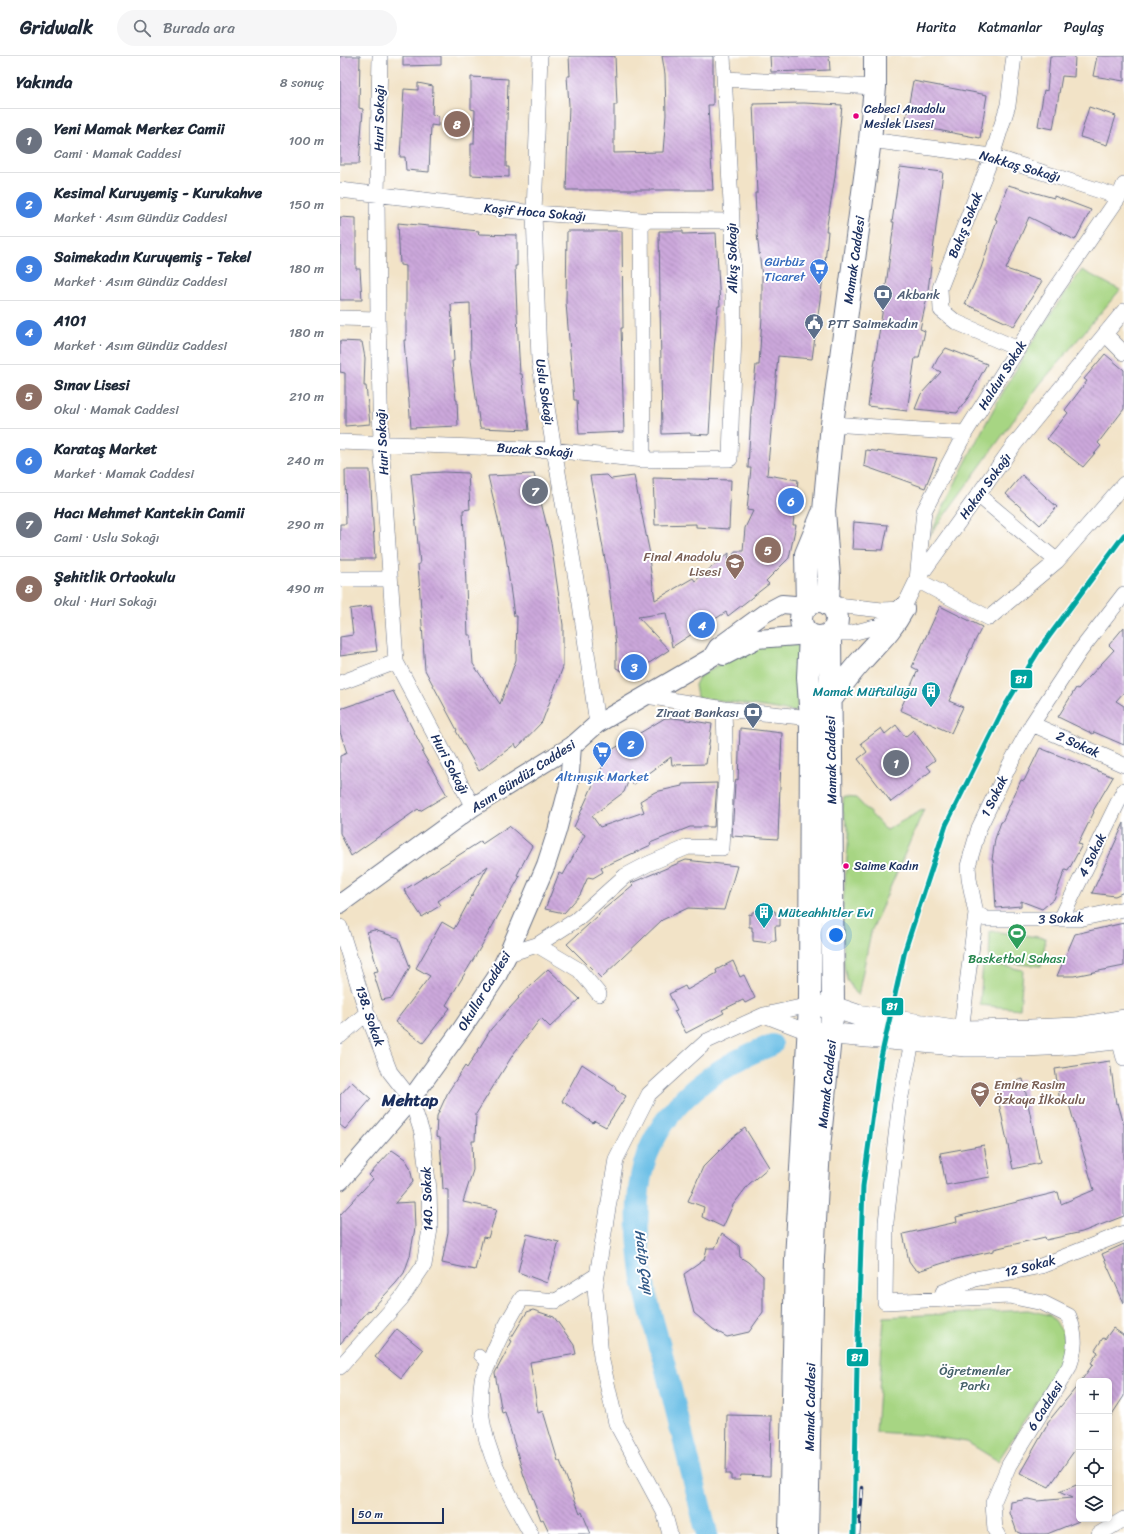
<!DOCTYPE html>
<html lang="tr">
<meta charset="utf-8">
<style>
body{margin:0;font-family:Sriracha,sans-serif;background:#f6f6f7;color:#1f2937}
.controls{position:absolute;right:12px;bottom:12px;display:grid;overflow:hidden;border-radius:6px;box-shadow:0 2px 6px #0003}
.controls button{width:36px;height:36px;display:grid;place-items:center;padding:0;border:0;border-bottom:1px solid #e0e1e3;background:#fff;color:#1f2937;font:20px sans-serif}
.scale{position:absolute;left:12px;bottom:10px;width:92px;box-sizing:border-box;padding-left:4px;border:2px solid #1b2f5e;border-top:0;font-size:11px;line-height:14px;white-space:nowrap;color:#1b2f5e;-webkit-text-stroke:3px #fff;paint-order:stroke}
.you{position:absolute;left:496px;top:879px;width:14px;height:14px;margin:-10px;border:3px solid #fff;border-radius:50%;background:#1a73e8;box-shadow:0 0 0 6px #1a73e833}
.badge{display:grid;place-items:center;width:26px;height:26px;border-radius:50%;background:#b45309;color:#fff;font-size:13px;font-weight:700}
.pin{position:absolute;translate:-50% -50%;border:2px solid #fff;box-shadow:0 1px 4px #0006}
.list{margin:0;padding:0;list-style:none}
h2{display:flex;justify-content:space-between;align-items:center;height:52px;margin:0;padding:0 16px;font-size:17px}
h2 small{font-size:13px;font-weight:400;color:#747a83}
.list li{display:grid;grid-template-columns:26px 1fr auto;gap:12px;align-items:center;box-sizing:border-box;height:64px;padding:0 16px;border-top:1px solid #e0e1e3}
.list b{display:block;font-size:15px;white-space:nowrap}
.list p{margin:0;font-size:13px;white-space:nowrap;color:#747a83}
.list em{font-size:13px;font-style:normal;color:#747a83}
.icon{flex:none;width:22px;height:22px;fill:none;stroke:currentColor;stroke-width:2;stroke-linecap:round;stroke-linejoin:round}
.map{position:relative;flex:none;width:784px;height:1478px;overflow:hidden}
header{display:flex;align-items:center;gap:24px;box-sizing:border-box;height:56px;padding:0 20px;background:#fff;border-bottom:1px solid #e0e1e3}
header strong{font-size:19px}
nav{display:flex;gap:22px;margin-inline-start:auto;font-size:14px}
.search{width:280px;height:36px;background:#f6f6f7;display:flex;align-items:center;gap:10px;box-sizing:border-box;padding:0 14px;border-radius:22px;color:#747a83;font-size:15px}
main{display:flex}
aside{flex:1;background:#fff}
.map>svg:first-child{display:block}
</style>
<header>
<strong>Gridwalk</strong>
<div class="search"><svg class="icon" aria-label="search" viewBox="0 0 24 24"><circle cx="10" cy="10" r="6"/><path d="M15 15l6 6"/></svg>Burada ara</div>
<nav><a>Harita</a><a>Katmanlar</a><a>Paylaş</a></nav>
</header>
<main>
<aside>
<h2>Yakında<small>8 sonuç</small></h2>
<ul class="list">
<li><span class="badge" style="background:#6b7280">1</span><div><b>Yeni Mamak Merkez Camii</b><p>Cami · Mamak Caddesi</p></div><em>100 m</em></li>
<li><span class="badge" style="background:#3f7fe0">2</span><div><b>Kesimal Kuruyemiş - Kurukahve</b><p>Market · Asım Gündüz Caddesi</p></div><em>150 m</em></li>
<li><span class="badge" style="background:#3f7fe0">3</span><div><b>Saimekadın Kuruyemiş - Tekel</b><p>Market · Asım Gündüz Caddesi</p></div><em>180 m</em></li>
<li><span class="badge" style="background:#3f7fe0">4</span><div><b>A101</b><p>Market · Asım Gündüz Caddesi</p></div><em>180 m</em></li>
<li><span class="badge" style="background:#8d6e63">5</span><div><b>Sınav Lisesi</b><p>Okul · Mamak Caddesi</p></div><em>210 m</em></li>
<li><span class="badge" style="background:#3f7fe0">6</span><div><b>Karataş Market</b><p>Market · Mamak Caddesi</p></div><em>240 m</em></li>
<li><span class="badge" style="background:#6b7280">7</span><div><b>Hacı Mehmet Kantekin Camii</b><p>Cami · Uslu Sokağı</p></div><em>290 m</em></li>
<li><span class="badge" style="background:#8d6e63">8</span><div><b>Şehitlik Ortaokulu</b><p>Okul · Huri Sokağı</p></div><em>490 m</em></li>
</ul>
</aside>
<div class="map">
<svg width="784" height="1478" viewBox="0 0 784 1478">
<defs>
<pattern id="building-back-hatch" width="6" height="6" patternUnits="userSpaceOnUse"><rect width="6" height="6" fill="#cca8db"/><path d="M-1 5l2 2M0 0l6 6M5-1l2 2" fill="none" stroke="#a589b5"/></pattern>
</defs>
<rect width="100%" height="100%" fill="#fff"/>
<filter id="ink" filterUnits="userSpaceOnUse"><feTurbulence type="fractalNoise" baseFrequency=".025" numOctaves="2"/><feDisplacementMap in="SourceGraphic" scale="8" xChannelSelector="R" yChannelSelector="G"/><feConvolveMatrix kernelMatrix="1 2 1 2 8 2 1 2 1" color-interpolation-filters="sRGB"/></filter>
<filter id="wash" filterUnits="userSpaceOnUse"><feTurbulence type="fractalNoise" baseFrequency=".012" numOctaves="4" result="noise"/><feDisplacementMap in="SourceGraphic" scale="16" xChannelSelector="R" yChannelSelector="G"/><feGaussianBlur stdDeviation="0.9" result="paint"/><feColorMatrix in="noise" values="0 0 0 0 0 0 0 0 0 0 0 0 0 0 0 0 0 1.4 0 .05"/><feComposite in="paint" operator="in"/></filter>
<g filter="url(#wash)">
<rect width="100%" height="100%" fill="#f2e3c7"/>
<!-- green -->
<path fill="#a7d583" stroke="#618270" d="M742 214 780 234 700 328 590 479C634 387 680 296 742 214Z
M428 586 458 589 459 592 457 656 357 641 355 629 359 621 403 593Z
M504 741 516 742 546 774 584 753 531 876 518 940 507 924 504 910 502 860 509 777 502 753Z
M650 875 706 882 701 910 649 906Z
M643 906 683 914 680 953 640 949Z
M688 1254 710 1259 723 1276 726 1289 723 1301 700 1341 658 1405 627 1386 581 1379 536 1376 544 1261Z"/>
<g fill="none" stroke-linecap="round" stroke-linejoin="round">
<!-- river -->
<path stroke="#69bee6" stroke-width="22" d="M367 1478C352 1419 338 1361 323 1302 316 1274 306 1245 302 1217 297 1182 294 1142 304 1108 323 1048 375 1010 432 989"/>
</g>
<g id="blocks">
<!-- building -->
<path fill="url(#building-back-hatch)" d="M0 0H20L19 52 23 53 19 108H0Z
M63 0H101V9L63 10Z
M229 0H275L277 49H274V97L323 96 326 59 325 18 322 0H373V49H368L373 134H226L229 49 227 20H230Z
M430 0H489L490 14 431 16Z
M710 0H735L734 21 722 20 713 73 698 70 704 34 707 35Z
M757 0H784V25L753 20Z
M131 21 168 23 166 111H169V121L131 119V88H134L135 54 131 53Z
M573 25 647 39 640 82 565 68Z
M78 27 93 30 92 59 98 60V70L91 69 89 116 66 114 65 101H60L64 33 78 34Z
M464 47 502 49 495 121 486 175H488L485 207 472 303 438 300 427 419 458 424 453 469H456L449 502 426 525 429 528 388 560 386 556 332 591 326 557 298 561 329 594 291 619 276 612V590L268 520 250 420 267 419 271 423 294 420 311 503H309L315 544 353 522 355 525 389 497 388 509 395 495H403L405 472 413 455 407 454 411 412H408L411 356 416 309H419L422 261V221L417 178 415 137H417L413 48Z
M749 51 776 60 767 89 740 81Z
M560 111 603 116 587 242 580 273 585 275 579 302H575L567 355 528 350 545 238 554 166H552Z
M668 129 714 142V140L751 154 735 184 689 161 666 213 702 225 674 270 625 248 641 212 657 164 655 163Z
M0 161 16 162V213H20L22 244H0Z
M58 167 139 175 138 178 177 179V210H175L178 281 180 318H182L189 374 140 372 131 304 130 247 111 248 114 305H112L116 344H117L118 370 71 372 64 284H66V210L60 209Z
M227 175H282L283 272H281L284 376 239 378 237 344H234L226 247Z
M319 175H343V178L376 177 380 250H378L374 293 369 379 350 378V377L322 378Z
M0 285 22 286 25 302 24 330H26L30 368 5 370V317L0 316Z
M606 292 647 308 630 339 617 357 575 353 581 338 601 316 593 312 598 302Z
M765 298 784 314V353L758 387 761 390 743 411 707 383 728 357 725 354 747 325 744 323Z
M526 394 597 402 585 432 524 410Z
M5 414H30L35 503H0V468H6Z
M103 416 128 417 130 453 123 454 128 579H131L133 608 160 648 176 604 177 560H174L165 493 148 420 194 418 211 487 223 569V611L202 666 177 692 175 688 139 715 116 675 117 674 85 614 78 508H80L71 418Z
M682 419 717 451 700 469 666 438Z
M313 422 391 424 389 473 356 471V468L315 469Z
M514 466 548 469 543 494 512 493Z
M31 550 37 595 0 600V581L13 579 10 553Z
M600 550 642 571 629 597 609 645 623 651 611 677 560 654 578 614 572 611Z
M784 571V636L776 645 784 650V689L754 676 753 678 718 661 736 632 738 633 774 594 769 589Z
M53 635 84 695 82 696 107 739 80 755 78 753 11 800 0 777V700L7 697 0 676V653Z
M325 662H334L372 668 366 708 332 709 331 701 293 729 290 721 284 736 252 760 260 771 304 756 300 745 315 736 342 730V728L377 727 374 771H350L310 787 311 789 261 812 263 816 253 822 248 821 240 839 224 857 205 853 219 817 223 819 245 779 234 771 260 713 261 714 270 695Z
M556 669 565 681 573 674 595 704 587 710 591 715 551 746 518 703 527 696 521 687 541 672 545 678Z
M400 672 442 677 438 783 392 780 395 727 396 723 398 724Z
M700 692 773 721 753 755 754 756 738 788 742 789 728 815 725 814 714 843 702 853 681 845V850L656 852 653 804H652L655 783 661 766H662L681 724 684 725Z
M784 767V836L775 840 752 837Z
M169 770 192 790 177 819 180 820 142 889 106 949 110 952 83 987 55 966 90 920 76 912 102 866 114 873 148 810 98 845 101 849 82 861 64 834 141 785 142 788Z
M346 804 397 810 384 854 348 852 322 864 261 922 227 888 259 859 258 858 293 829 291 827Z
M435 855 436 859H440V870H435L436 885H431L430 887 413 885V875H412V871H409V858L412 859V856Z
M784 867V910L734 920H717L735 878Z
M34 874 59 882 70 911 52 942 42 944 33 916 38 915 27 876Z
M393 905 400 921 404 919 415 942 405 947 403 944 382 954 384 957 346 977 334 955 337 954 329 938 345 930 347 934 377 917 376 914Z
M208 913 240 943 210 971 201 962 174 997 136 1058 135 1085H132L133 1114 123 1146 157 1153 148 1182 143 1181 135 1214 102 1207 108 1176V1134L103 1133 100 1082 96 1081 97 1060 108 1036 125 1010 127 1012 151 973 179 942 178 941Z
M770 1005 776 1048 778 1047 784 1069V1160L742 1176 706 1184 705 1181 654 1193V1195L616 1203 578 1215 574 1212 569 1205 563 1178 617 1166 616 1161 718 1136 721 1148 754 1134 728 1045 720 1046 715 1013Z
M242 1008 275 1030 276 1034 286 1040 266 1071 255 1065 253 1067 222 1045Z
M683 1023 700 1107 673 1113 656 1033 671 1030 670 1026Z
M12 1026 31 1043 5 1073 0 1069V1039Z
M405 1072 429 1111 409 1128 393 1149 383 1171 362 1161 364 1151 348 1145 363 1111 392 1082Z
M644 1089 650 1121 606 1129 600 1097Z
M52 1094 65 1103 70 1111 73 1126 55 1147 74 1146 75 1172 70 1200 64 1217 56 1227 30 1255 29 1254 0 1288V1159L33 1123 29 1119Z
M382 1177 399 1190 400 1201 408 1206 423 1220V1256L409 1276 387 1281 373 1273 354 1257 344 1218 364 1204 367 1192H375Z
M187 1178 219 1186 207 1227 178 1216Z
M784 1188V1247L762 1198Z
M193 1254 214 1261 234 1289 236 1298 190 1306 198 1357 203 1355 218 1405H220L240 1457 242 1456 251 1478H210L203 1463 201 1464 184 1420 165 1356 162 1357 155 1317 172 1285 170 1284 187 1256Z
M773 1272 783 1279 784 1282V1340L769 1363V1325H741L753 1308 751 1307 758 1296 755 1294 763 1282 765 1283Z
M57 1273 83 1294 61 1322 35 1301Z
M739 1328V1388L709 1431 680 1417 708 1368 707 1367Z
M387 1359 431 1360 430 1420 401 1419 400 1424H391V1418H386Z
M739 1428V1465L707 1478H682L677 1476 670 1457 671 1446 688 1443 697 1445 732 1442 719 1436Z"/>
</g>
</g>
<g filter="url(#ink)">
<use href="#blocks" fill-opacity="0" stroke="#666e83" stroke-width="1"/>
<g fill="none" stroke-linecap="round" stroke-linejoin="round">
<!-- pedestrian casing -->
<g stroke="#666e83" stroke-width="12">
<path id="pedestrian" d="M139 1299 148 1308"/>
</g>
<!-- minor casing -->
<g stroke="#666e83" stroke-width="16">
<path id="minor" d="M40 0 37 139 38 263 41 386 56 606 133 751
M200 0 194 157 199 304 240 547 257 668
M674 0 668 49 652 100 600 232 601 254 616 266 678 293
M385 23 535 31
M530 84 652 100 779 141
M0 134 194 157 301 164 392 165
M301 164 303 404
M0 262 38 263
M765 278 784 297
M492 368 625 377
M0 386 213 394 303 404 390 403 394 275 392 165 383 0
M638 439 717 505
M0 523H50
M577 524 584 455 625 377 713 237 779 141 784 129
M577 524 649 562 717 505 784 428
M488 548 542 554 563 553
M490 577H512L531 572 539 570 563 553 577 524 674 389 784 255
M0 627 56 606
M307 640 384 653 471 662
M692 668 784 709
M636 857 646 863H739L784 853
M721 863 784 734
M0 871 27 957 50 1016 71 1043 82 1077 89 1133 90 1173 84 1209 61 1243 0 1311
M197 889 239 914 259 938
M168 898 197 889 236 864 285 820 308 808 348 791 382 792 386 723 384 653
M424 959 468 976
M621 975 636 857 629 823 628 810 639 772 670 708 692 668 740 595 784 538
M0 980 27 957
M779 983 784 1002
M572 986 560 1045 546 1166 545 1246 669 1240 703 1247 729 1260C736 1281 736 1291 729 1311L669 1409 653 1447 655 1474 658 1478
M601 1244 603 1236 635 1223 701 1210 784 1177
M191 1478C166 1433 133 1378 142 1324 143 1318 147 1312 149 1307 158 1283 169 1263 182 1242L216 1245 257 1219
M330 1478 324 1456 276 1367 261 1301 255 1232 276 1103 309 1038 367 985 424 959 470 949
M759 1478 784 1463"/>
</g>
<!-- tertiary casing -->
<g stroke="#666e83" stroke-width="20">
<path id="tertiary" d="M384 600 417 583 470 579
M0 848 133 751 232 690 257 668 372 601 378 591 425 557 442 548 467 550
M0 1125 71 1043 121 974 156 922 168 898 206 809 217 775 229 729 232 690"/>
</g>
<!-- secondary casing -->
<g stroke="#666e83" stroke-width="22">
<path id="secondary" d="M470 949 493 951 517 959 621 975 691 974 737 972 784 964
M473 976 626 990H683L730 988 784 982"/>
</g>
<!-- primary casing -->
<g stroke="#666e83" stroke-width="24">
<path id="primary" d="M461 563a18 18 0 1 1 36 0a18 18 0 1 1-36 0Z
M488 548 489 521 484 455 492 368 530 84 535 31V0
M467 550 466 498 482 459
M491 643C501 630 511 616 522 604 538 586 551 575 563 553
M450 1478 456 1204 470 949 471 662 468 621 470 579
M467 1478 473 1202 479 1092 493 951 490 577"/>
</g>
<!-- pedestrian -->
<use href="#pedestrian" stroke="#fff" stroke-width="11"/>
<!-- minor -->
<use href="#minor" stroke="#fff" stroke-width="15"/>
<!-- tertiary -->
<use href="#tertiary" stroke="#fff" stroke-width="18"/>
<!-- secondary -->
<use href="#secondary" stroke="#fff" stroke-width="21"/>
<!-- primary -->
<use href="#primary" stroke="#fff" stroke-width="22"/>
<!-- rail casing -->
<g stroke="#1b2f5e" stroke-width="4.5">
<path id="rail" d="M518 1478 522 1432"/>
</g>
<!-- rail -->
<use href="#rail" stroke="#fff" stroke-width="3" stroke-dasharray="9" stroke-linecap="butt"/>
<!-- rail-1 casing -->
<g stroke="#fff" stroke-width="8">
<path id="rail-1" d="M514 1478 517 1307 523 1130 540 1006 565 894 606 769 665 650 699 594 784 479"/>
</g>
<!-- rail-1 -->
<use href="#rail-1" stroke="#00a49f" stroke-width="5"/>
</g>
</g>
<!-- icons -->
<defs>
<g id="supermarket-pin" transform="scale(1)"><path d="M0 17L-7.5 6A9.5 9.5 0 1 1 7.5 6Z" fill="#3f7fe0" stroke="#fff"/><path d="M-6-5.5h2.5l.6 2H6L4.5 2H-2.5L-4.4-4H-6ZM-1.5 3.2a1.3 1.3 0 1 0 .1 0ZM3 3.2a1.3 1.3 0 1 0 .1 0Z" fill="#fff"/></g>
<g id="bank-pin" transform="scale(1)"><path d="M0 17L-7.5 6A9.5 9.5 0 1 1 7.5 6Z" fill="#5c6f8a" stroke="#fff"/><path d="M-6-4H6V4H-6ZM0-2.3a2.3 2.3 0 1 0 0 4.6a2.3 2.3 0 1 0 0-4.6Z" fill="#fff"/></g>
<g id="civic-pin" transform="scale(1)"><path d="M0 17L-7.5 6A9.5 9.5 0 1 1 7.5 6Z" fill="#5c6f8a" stroke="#fff"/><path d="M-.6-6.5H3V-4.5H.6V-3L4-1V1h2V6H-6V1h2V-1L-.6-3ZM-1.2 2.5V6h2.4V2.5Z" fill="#fff"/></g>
<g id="school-pin" transform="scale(1)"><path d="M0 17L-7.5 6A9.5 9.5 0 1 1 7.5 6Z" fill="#8d6e63" stroke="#fff"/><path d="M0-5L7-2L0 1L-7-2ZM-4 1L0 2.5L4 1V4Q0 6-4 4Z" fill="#fff"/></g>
<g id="building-pin" transform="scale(1)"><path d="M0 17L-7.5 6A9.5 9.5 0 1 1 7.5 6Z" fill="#0f9aa8" stroke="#fff"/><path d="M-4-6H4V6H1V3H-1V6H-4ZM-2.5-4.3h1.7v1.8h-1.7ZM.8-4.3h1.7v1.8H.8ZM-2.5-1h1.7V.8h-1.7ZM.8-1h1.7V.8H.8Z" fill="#fff"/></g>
<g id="stadium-pin" transform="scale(1)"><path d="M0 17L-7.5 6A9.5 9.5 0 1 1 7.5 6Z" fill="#2e9e5b" stroke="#fff"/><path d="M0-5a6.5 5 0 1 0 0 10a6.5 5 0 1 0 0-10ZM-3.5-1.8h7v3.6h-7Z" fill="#fff"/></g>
</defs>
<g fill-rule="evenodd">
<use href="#supermarket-pin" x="479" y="212"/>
<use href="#bank-pin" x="543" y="238"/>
<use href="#civic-pin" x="474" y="267"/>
<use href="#school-pin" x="395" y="507"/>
<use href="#building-pin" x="591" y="635"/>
<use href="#bank-pin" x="413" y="656"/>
<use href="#supermarket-pin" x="262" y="695"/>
<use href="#building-pin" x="424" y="856"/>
<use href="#stadium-pin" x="677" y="877"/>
<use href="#school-pin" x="640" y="1035"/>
</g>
<!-- markers -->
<g fill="#e5007d" stroke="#fff" stroke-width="1.5">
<circle cx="516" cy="60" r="3.5"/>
<circle cx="506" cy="810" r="3.5"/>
</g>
<g text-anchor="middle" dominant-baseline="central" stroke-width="4" stroke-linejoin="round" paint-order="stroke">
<!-- bus labels -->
<g font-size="12" fill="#1b2f5e" stroke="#fff" text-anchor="start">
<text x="524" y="53">Cebeci Anadolu<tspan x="524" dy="15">Meslek Lisesi</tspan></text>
<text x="514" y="810">Saime Kadın</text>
</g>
<!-- street labels -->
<g font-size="13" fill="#1b2f5e" stroke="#fff">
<text transform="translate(39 62) rotate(-89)">Huri Sokağı</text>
<text transform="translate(680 110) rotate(16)">Nakkaş Sokağı</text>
<text transform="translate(195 156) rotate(5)">Kaşif Hoca Sokağı</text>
<text transform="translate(625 169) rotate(-68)">Bakış Sokak</text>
<text transform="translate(392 202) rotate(-91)">Alkış Sokağı</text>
<text transform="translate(514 204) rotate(-82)">Mamak Caddesi</text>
<text transform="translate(662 319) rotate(-58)">Haldun Sokak</text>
<text transform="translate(205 336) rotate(82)">Uslu Sokağı</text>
<text transform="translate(42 386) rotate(-93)">Huri Sokağı</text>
<text transform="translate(195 394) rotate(4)">Bucak Sokağı</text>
<text transform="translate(645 430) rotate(-54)">Hakan Sokağı</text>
<text transform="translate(738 688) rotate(24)">2 Sokak</text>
<text transform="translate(491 704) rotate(-91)">Mamak Caddesi</text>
<text transform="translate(110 708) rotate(62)">Huri Sokağı</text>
<text transform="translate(183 720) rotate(-33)">Asım Gündüz Caddesi</text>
<text transform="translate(654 740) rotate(-64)">1 Sokak</text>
<text transform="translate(752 799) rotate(-64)">4 Sokak</text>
<text transform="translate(721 862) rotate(-3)">3 Sokak</text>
<text transform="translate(144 935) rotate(-59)">Okullar Caddesi</text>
<text transform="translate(30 960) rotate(71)">138. Sokak</text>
<text transform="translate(487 1028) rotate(-84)">Mamak Caddesi</text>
<text transform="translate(87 1143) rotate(-92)">140. Sokak</text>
<text transform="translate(690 1210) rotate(-15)">12 Sokak</text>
<text transform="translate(705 1350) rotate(-58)">6 Caddesi</text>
<text transform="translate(470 1351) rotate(-89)">Mamak Caddesi</text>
</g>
<!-- shop labels -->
<g font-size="13" fill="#366cbe" stroke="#fff" text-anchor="end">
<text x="465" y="205">Gürbüz<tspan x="465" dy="15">Ticaret</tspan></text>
<text x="262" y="720" text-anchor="middle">Altınışık Market</text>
</g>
<!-- service labels -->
<g font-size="13" fill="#4e5e75" stroke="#fff" text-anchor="start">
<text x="557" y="238">Akbank</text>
<text x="488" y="267">PTT Saimekadın</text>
<text x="399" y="656" text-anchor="end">Ziraat Bankası</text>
</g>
<!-- education labels -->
<g font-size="13" fill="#785e54" stroke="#fff" text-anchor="end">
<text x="381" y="500">Final Anadolu<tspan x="381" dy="15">Lisesi</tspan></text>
<text x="654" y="1028" text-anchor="start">Emine Rasim<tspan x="654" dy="15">Özkaya İlkokulu</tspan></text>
</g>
<!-- culture labels -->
<g font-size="13" fill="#0d838f" stroke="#fff" text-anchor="end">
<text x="577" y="635">Mamak Müftülüğü</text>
<text x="438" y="856" text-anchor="start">Müteahhitler Evi</text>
</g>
<!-- leisure labels -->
<g font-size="13" fill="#27864d" stroke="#fff">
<text x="677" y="902">Basketbol Sahası</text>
</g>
<!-- park labels -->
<g font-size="13" fill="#456169" stroke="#fff">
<text x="635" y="1314">Öğretmenler<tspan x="635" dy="15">Parkı</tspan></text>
</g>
<!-- water labels -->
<g font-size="14" font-style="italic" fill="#325a87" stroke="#fff">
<text transform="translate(304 1206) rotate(82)">Hatip Çayı</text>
</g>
<!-- district labels -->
<g font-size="17" font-weight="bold" fill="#1b2f5e" stroke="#fff">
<text x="70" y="1044">Mehtap</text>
</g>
</g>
<g stroke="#fff" stroke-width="1.5">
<rect x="670" y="613" width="23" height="20" rx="4" fill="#00a49f"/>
<rect x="541" y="941" width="23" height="19" rx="4" fill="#00a49f"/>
<rect x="506" y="1292" width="23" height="19" rx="4" fill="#00a49f"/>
</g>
<g font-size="11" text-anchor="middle" font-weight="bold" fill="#fff">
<text x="681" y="627">B1</text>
<text x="552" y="954">B1</text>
<text x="517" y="1305">B1</text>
</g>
</svg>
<div class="controls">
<button>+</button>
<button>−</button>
<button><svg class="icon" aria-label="locate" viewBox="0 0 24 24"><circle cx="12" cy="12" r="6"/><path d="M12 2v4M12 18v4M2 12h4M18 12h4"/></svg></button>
<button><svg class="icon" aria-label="layers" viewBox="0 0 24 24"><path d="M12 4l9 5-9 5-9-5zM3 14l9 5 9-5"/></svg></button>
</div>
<div class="scale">50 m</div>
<div class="you"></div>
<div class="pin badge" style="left:556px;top:707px;background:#6b7280">1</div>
<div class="pin badge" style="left:291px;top:688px;background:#3f7fe0">2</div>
<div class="pin badge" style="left:294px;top:611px;background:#3f7fe0">3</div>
<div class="pin badge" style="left:362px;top:569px;background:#3f7fe0">4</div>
<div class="pin badge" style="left:428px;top:494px;background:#8d6e63">5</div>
<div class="pin badge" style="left:451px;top:445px;background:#3f7fe0">6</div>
<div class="pin badge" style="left:195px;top:435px;background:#6b7280">7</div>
<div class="pin badge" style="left:117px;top:68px;background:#8d6e63">8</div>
</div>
</main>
